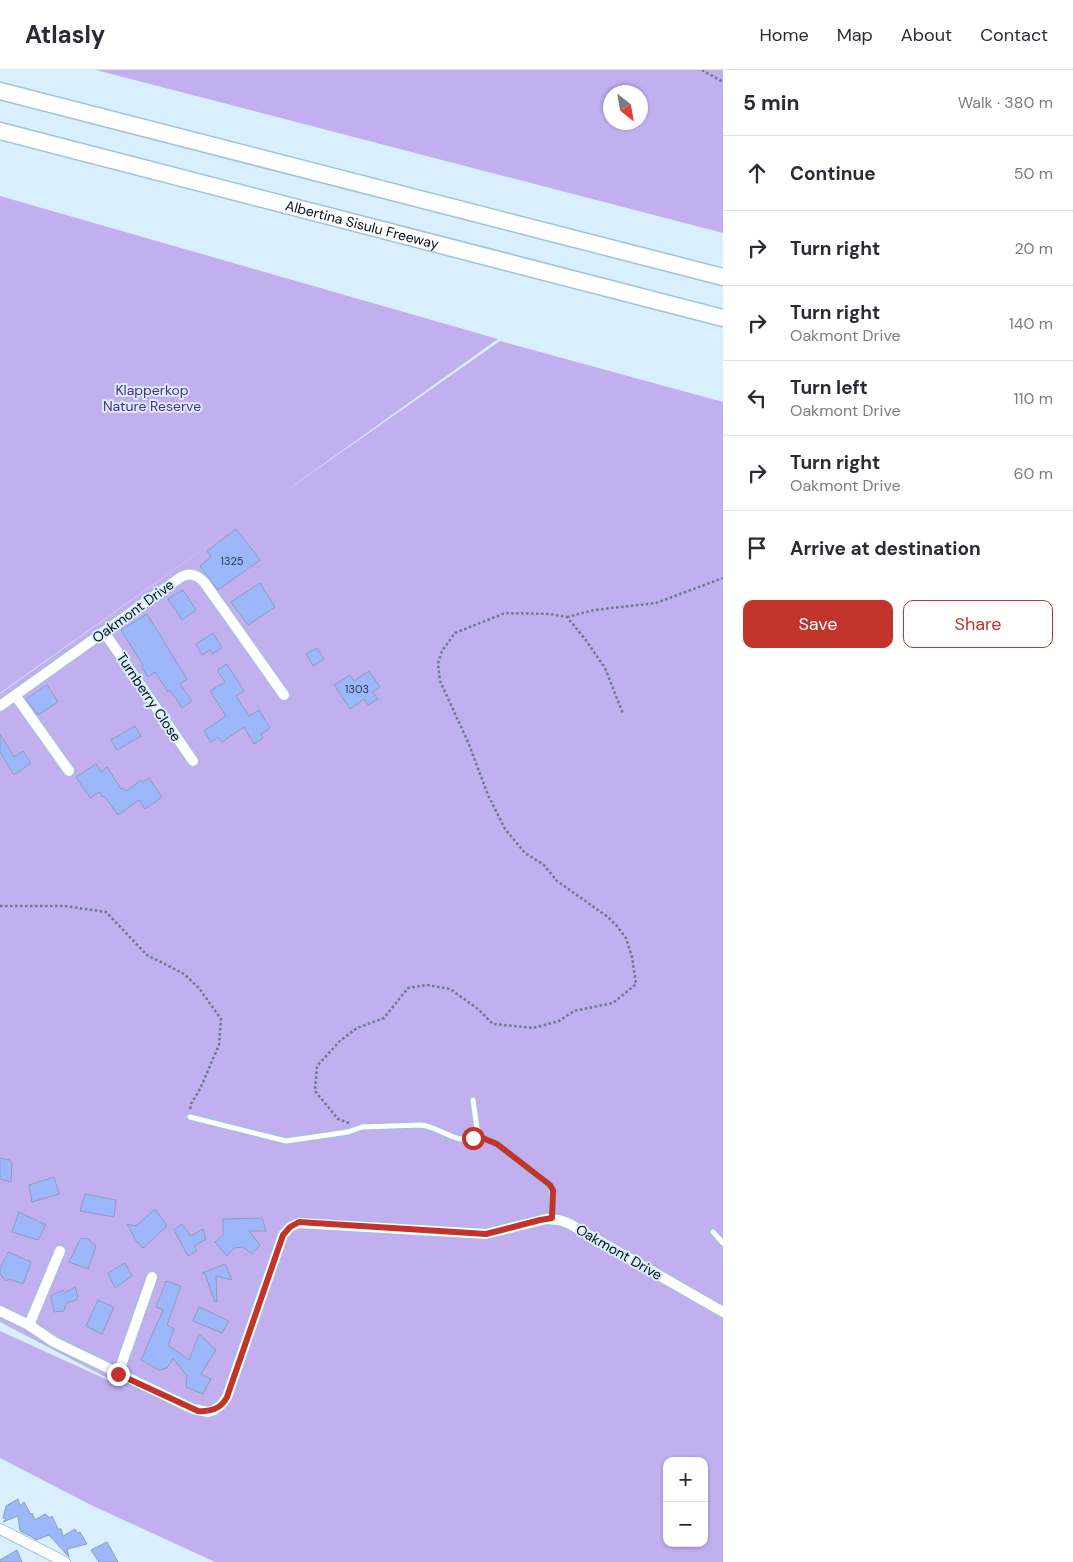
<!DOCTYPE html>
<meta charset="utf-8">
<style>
body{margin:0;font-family:"DM Sans",sans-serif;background:#f2f2f3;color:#2b2b33}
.controls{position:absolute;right:15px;bottom:15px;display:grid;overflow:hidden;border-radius:10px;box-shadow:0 1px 4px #0004}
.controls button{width:45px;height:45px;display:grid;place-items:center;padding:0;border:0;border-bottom:1px solid #e1e1e2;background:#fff;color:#2b2b33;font:25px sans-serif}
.compass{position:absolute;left:603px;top:15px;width:45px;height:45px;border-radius:50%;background:#fff;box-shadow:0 1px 4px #0004;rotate:149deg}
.stop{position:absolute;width:15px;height:15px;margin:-11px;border:4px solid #c1332b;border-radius:50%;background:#fff}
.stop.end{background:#c1332b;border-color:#fff;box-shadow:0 1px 5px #0008}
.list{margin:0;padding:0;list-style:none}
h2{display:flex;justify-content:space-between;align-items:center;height:65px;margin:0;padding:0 20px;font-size:21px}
h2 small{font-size:16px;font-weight:400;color:#7c7c81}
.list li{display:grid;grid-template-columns:32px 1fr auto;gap:15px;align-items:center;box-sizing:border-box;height:75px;padding:0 20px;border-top:1px solid #e1e1e2}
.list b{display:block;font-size:19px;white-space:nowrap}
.list p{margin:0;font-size:16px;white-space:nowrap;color:#7c7c81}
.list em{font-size:16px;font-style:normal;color:#7c7c81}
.actions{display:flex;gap:10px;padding:15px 20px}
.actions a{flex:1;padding:11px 0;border:1px solid #c1332b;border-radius:10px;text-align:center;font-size:18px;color:#c1332b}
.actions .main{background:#c1332b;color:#fff}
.icon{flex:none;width:28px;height:28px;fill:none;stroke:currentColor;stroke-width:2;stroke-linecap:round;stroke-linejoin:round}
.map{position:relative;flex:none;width:723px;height:1492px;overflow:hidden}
header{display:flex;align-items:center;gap:30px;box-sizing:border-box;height:70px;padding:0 25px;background:#fff;border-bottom:1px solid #e1e1e2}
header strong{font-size:24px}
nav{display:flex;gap:28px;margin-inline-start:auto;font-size:18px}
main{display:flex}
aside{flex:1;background:#fff}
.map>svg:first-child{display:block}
</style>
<header>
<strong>Atlasly</strong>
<nav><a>Home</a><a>Map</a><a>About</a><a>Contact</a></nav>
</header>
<main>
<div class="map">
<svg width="723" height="1492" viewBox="0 0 723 1492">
<rect width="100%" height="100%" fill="#daeffd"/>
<!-- green -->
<path fill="#c1aff0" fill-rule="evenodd" d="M96 0H723V163ZM610 22H640V52H610Z
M0 126 498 269 276 428 500 271 723 332V1492H215L91 1435 0 1388V1261L134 1322 0 1252V624L254 443 0 623ZM667 1391H704V1473H667Z"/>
<!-- building -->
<path fill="#9cb8fb" stroke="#8e9cbb" d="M236 459 260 490 218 520 200 496 211 487 207 481Z
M260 513 275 537 248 555 231 532Z
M183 520 196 540 182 550 168 529Z
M147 544 187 609 180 614 192 631 182 638 170 620 168 622 155 602 148 607 141 596 143 595 121 560Z
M213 563 222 577 213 584 210 580 202 585 196 574Z
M317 578 324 589 313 596 306 584Z
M227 594 244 621 236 626 249 646 259 640 270 658 261 664 263 668 254 674 244 657 222 672 218 667 211 672 204 661 226 646 210 621 225 612 217 600Z
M369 601 380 617 373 622 378 629 368 635 364 629 350 639 334 615 350 605 354 611Z
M47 615 58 632 38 645 26 629Z
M135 656 141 666 117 680 111 670Z
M0 664 14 687 23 681 31 693 14 705 0 682Z
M96 694 101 702 107 697 121 719 123 718 126 721 141 710 143 712 149 708 162 727 145 739 139 730 118 745 104 726 102 727 99 722 90 728 76 707Z
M0 1088 10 1090 12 1093 11 1112 0 1109Z
M54 1107 59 1124 32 1132 29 1115Z
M85 1124 116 1130 114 1147 80 1141Z
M155 1139 167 1156 143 1178 136 1171 127 1154 136 1156Z
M19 1142 46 1155 38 1170 12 1162Z
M262 1148 266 1161H249L260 1175 252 1184 243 1177 234 1178 227 1186 215 1172 223 1165V1149Z
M182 1154 191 1166 203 1159 206 1169 194 1176 197 1181 188 1186 174 1160Z
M81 1168 88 1169 96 1176 88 1199 69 1192Z
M8 1182 31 1192 23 1214 9 1209 6 1211 0 1204V1198Z
M125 1193 132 1206 115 1218 108 1203Z
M225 1194 232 1210 216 1206 217 1232H215L205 1204 202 1203Z
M166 1211 181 1216 167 1255 174 1259 168 1275 189 1290 199 1264 216 1280 201 1304 211 1309 203 1324 186 1317 187 1306 173 1288 167 1298 159 1300 141 1290 163 1240 156 1237Z
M75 1217 78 1226 76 1230 66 1233 64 1241 54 1242 51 1226 63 1220 65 1223Z
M98 1230 114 1237 102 1264 86 1256Z
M199 1237 229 1251 222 1263 193 1251Z
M18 1429 20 1436 24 1432 31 1445 32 1443 35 1450 45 1444 50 1448 52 1446 58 1459H61L63 1466 75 1459 77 1463 80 1462 87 1474 67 1479 69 1487 49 1465 36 1470 31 1466H30L20 1461 18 1446 3 1452 6 1449 3 1448 6 1436Z
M107 1472 118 1492H99L91 1480Z
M17 1480 22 1492H0V1490Z"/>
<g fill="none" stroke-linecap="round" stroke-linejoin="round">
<!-- service casing -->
<g stroke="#a0c3d9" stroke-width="8">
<path id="service" d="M473 1030 478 1065 497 1074 552 1117V1148
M190 1047 286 1071 348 1062 362 1057 420 1055C441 1056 457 1078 478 1065
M713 1162 723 1173"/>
</g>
<!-- minor casing -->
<g stroke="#a0c3d9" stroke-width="12">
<path id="minor" d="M104 562 193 691
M15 625 69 701
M0 636 181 507C190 502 197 505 204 512L284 625
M0 1241 29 1255 54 1272 193 1339 208 1342 214 1340 221 1335 227 1327 283 1165 290 1157 299 1153 486 1164 546 1149 559 1150 568 1153 723 1242
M29 1255 60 1181
M118 1304 152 1207
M0 1459 65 1492"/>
</g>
<!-- trunk casing -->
<g stroke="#a0c3d9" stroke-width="19">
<g id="trunk">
<path d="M0 21 723 207"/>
<path id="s1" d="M0 61 723 248"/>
</g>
</g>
<!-- path -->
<path stroke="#6a7a85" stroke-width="2.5" stroke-dasharray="2.5 2.5" stroke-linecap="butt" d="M702 0 723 12
M567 547 594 540 656 533 723 508
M0 836H65L106 842 147 885 184 904 199 918 221 949 219 975 200 1019 191 1034 190 1040
M349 1053 338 1049 315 1021 317 996 340 971 357 958 384 948 408 918 427 915 450 919 478 939 493 954 533 958 559 951 574 941 613 933 636 914 632 887 626 868 617 856 608 847 557 811 544 795 525 783 505 759 488 725 468 672 440 611 438 593 442 581 455 563 505 543 550 544 567 547 585 569 605 598 623 644"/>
<!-- service -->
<use href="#service" stroke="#fff" stroke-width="5"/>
<!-- minor -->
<use href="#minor" stroke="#fff" stroke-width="10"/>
<!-- trunk -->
<use href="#trunk" stroke="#fff" stroke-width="16"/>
</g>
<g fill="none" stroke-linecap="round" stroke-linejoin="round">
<!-- route -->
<path stroke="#c1332b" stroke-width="6" d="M118 1304 198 1341C211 1342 221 1339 227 1327L283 1165 290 1157 299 1152 486 1164 540 1150 552 1148 553 1120 550 1115 497 1074 478 1066 473 1068"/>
</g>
<g text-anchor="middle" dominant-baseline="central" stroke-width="4" stroke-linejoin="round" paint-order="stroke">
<!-- number labels -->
<g font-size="11" fill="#29384e">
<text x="232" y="491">1325</text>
<text x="357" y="619">1303</text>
</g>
<!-- street labels -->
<g font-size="14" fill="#030d15" stroke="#daeffd">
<text stroke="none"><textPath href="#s1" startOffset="374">Albertina Sisulu Freeway</textPath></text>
<text transform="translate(133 541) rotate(-36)">Oakmont Drive</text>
<text transform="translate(149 627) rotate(56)">Turnberry Close</text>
<text transform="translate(619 1182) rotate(30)">Oakmont Drive</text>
</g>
<!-- park labels -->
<g font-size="14" fill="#522a8d" stroke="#daeffd">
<text x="152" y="320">Klapperkop<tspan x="152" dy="16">Nature Reserve</tspan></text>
</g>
</g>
</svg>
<div class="controls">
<button>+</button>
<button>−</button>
</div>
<svg class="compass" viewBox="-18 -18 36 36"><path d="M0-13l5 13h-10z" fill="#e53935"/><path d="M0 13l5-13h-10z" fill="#7c7c81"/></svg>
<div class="stop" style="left:473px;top:1068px"></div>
<div class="stop end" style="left:118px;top:1304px"></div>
</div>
<aside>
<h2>5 min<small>Walk · 380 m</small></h2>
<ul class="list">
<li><svg class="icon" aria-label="ahead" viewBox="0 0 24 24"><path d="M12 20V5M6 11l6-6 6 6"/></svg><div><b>Continue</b></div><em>50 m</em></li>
<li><svg class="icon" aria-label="right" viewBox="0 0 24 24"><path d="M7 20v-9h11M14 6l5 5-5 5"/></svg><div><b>Turn right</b></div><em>20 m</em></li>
<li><svg class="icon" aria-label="right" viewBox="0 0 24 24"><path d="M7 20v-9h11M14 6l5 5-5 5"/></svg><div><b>Turn right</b><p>Oakmont Drive</p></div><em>140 m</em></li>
<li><svg class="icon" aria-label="left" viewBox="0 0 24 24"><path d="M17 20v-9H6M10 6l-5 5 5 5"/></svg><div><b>Turn left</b><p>Oakmont Drive</p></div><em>110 m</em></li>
<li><svg class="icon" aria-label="right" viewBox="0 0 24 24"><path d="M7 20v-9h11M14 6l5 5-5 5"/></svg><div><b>Turn right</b><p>Oakmont Drive</p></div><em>60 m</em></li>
<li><svg class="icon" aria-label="arrive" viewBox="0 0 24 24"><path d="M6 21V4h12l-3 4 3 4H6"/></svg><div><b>Arrive at destination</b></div></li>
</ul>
<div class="actions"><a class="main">Save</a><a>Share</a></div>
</aside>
</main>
